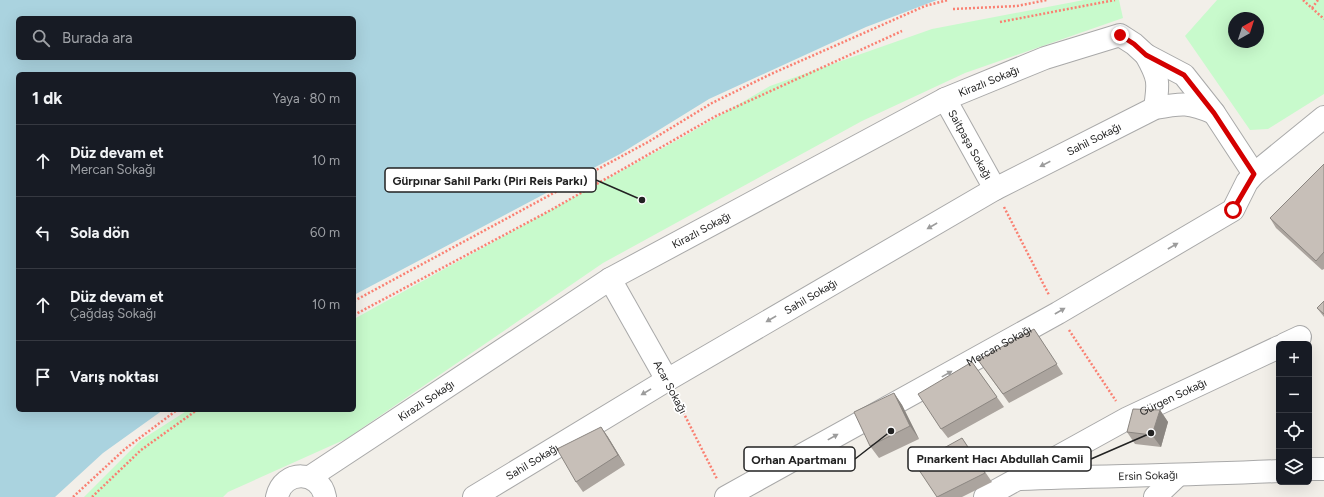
<!DOCTYPE html>
<html lang="tr">
<meta charset="utf-8">
<style>
body{margin:0;font-family:Figtree,sans-serif;background:#20242c;color:#f1f3f6}
.controls{position:absolute;right:12px;bottom:12px;display:grid;overflow:hidden;border-radius:6px;box-shadow:0 4px 16px #0002}
.controls button{width:36px;height:36px;display:grid;place-items:center;padding:0;border:0;border-bottom:1px solid #363941;background:#171b24;color:#f1f3f6;font:20px sans-serif}
.compass{position:absolute;left:1228px;top:12px;width:36px;height:36px;border-radius:50%;background:#171b24;box-shadow:0 4px 16px #0002;rotate:39deg}
.stop{position:absolute;width:12px;height:12px;margin:-9px;border:3px solid #d40000;border-radius:50%;background:#fff}
.stop.end{background:#d40000;border-color:#fff;box-shadow:0 1px 4px #0008}
.list{margin:0;padding:0;list-style:none}
h2{display:flex;justify-content:space-between;align-items:center;height:52px;margin:0;padding:0 16px;font-size:17px}
h2 small{font-size:13px;font-weight:400;color:#9ea1a6}
.list li{display:grid;grid-template-columns:26px 1fr auto;gap:12px;align-items:center;box-sizing:border-box;height:72px;padding:0 16px;border-top:1px solid #363941}
.list b{display:block;font-size:15px;white-space:nowrap}
.list p{margin:0;font-size:13px;white-space:nowrap;color:#9ea1a6}
.list em{font-size:13px;font-style:normal;color:#9ea1a6}
.icon{flex:none;width:22px;height:22px;fill:none;stroke:currentColor;stroke-width:2;stroke-linecap:round;stroke-linejoin:round}
.map{position:relative;flex:none;width:1324px;height:497px;overflow:hidden}
.search{position:absolute;background:#171b24;box-shadow:0 4px 16px #0002;left:16px;top:16px;width:340px;height:44px;display:flex;align-items:center;gap:10px;box-sizing:border-box;padding:0 14px;border-radius:6px;color:#9ea1a6;font-size:15px}
.panel{position:absolute;background:#171b24;box-shadow:0 4px 16px #0002;left:16px;top:72px;width:340px;height:340px;border-radius:6px}
.map>svg:first-child{display:block}
</style>
<div class="map">
<svg width="1324" height="497" viewBox="0 0 1324 497">
<rect width="100%" height="100%" fill="#f2efe9"/>
<!-- park -->
<path fill="#c8facc" fill-rule="evenodd" d="M1084 0H1119L1123 18 965 73 862 121 603 263 346 439 228 492 223 497H84L141 440 188 410H354V319L681 138 770 86 932 29Z
M1217 0H1324V94L1268 129 1250 130 1185 36ZM1234 18H1258V42H1234Z"/>
<!-- water -->
<path fill="#aad3df" fill-rule="evenodd" d="M0 0H937L866 27 709 99 620 154 354 295V74H18V410H163L103 453 55 497H0ZM18 18H354V58H18Z"/>
<g fill="none" stroke-linecap="round" stroke-linejoin="round">
<!-- minor casing -->
<g stroke="#a9a9a9" stroke-width="24">
<g id="minor">
<path d="M1146 55C1159 78 1159 82 1155 108"/>
<path id="s1" d="M945 99 995 189"/>
<path d="M610 279 667 380"/>
<path d="M1285 344 1300 337"/>
<path d="M1309 469H1324"/>
<path id="s2" d="M310 477 610 279 945 99 1045 58 1120 35 1134 44 1146 55 1184 75 1214 113 1254 174"/>
<path id="s3" d="M1020 479C1107 476 1193 475 1279 471"/>
<path d="M277 497C283 469 320 470 325 497"/>
<path id="s4" d="M474 497 667 380 995 189 1155 108C1182 103 1189 102 1214 113"/>
<path id="s5" d="M726 497 1058 313 1233 210 1247 182 1254 174 1324 117"/>
<path id="s6" d="M985 497 1128 418 1279 347"/>
<path d="M1155 497 1177 476"/>
</g>
</g>
<!-- path -->
<path stroke="#fa8072" stroke-width="2.5" stroke-dasharray="2 2" stroke-linecap="butt" d="M1303 0 1324 19
M1312 8 1318 0
M953 9 1017 6 1047 0
M1000 22 1115 0
M1004 207 1049 295
M354 301 648 142 712 103 771 74 925 6 948 0
M354 315 551 210 716 116 902 31
M1069 330 1116 401
M676 398 717 479
M73 497 125 449 177 410
M92 497 141 450 197 410"/>
<!-- minor -->
<use href="#minor" stroke="#fff" stroke-width="22"/>
</g>
<!-- wall -->
<path fill="#aba49e" d="M1324 164V269L1322 270 1276 228 1270 218Z
M1324 301V317L1317 308Z
M1034 329 1063 374 1009 403 978 360Z
M972 362 1004 407 948 438 941 429Z
M894 393 902 405 919 439 879 458 870 446Z
M1160 410 1168 422 1161 447 1135 444 1127 432Z
M601 427 608 437 625 465 583 492 576 482Z
M962 438 992 482 962 497H937Z"/>
<!-- shaded-wall -->
<path fill="#8b8681" d="M894 393 902 405 919 439 910 426Z
M1160 410 1168 422 1161 447 1152 435Z
M601 427 608 437 625 465 618 455Z"/>
<!-- building -->
<path fill="#c7bfb8" stroke="#8b8681" d="M1324 164V252L1316 261 1270 218Z
M1324 301V314L1317 308Z
M1034 329 1057 364 1003 394 978 360Z
M972 362 997 397 941 429 918 394Z
M894 393 910 426 870 446 854 412Z
M1133 409 1160 410 1152 435 1127 432Z
M601 427 618 455 576 482 557 449Z
M962 438 985 473 937 497 915 464Z"/>
<!-- one-way arrows -->
<defs><path id="oneway-solid" d="M-6-.8H1V-3.2L6.5 0L1 3.2V.8H-6Z"/></defs>
<g fill="#9c9c9c">
<use href="#oneway-solid" transform="translate(1045 164) rotate(153)"/>
<use href="#oneway-solid" transform="translate(932 226) rotate(150)"/>
<use href="#oneway-solid" transform="translate(1173 246) rotate(-30)"/>
<use href="#oneway-solid" transform="translate(1060 311) rotate(-30)"/>
<use href="#oneway-solid" transform="translate(771 319) rotate(150)"/>
<use href="#oneway-solid" transform="translate(947 374) rotate(-29)"/>
<use href="#oneway-solid" transform="translate(646 392) rotate(149)"/>
<use href="#oneway-solid" transform="translate(833 437) rotate(-29)"/>
</g>
<g fill="none" stroke-linecap="round" stroke-linejoin="round">
<!-- route -->
<path stroke="#d40000" stroke-width="5" d="M1120 35 1134 44 1146 55 1184 75 1214 113 1254 174 1233 210"/>
</g>
<g text-anchor="middle" dominant-baseline="central" stroke-width="3.5" stroke-linejoin="round" paint-order="stroke">
<!-- street labels -->
<g font-size="11" fill="#222" stroke="#fff">
<text stroke="none"><textPath href="#s2" startOffset="787">Kirazlı Sokağı</textPath></text>
<text stroke="none"><textPath href="#s4" startOffset="716">Sahil Sokağı</textPath></text>
<text stroke="none"><textPath href="#s1" startOffset="52">Saitpaşa Sokağı</textPath></text>
<text stroke="none"><textPath href="#s2" startOffset="463">Kirazlı Sokağı</textPath></text>
<text stroke="none"><textPath href="#s4" startOffset="392">Sahil Sokağı</textPath></text>
<text stroke="none"><textPath href="#s5" startOffset="312">Mercan Sokağı</textPath></text>
<text transform="translate(670 387) rotate(62)">Acar Sokağı</text>
<text stroke="none"><textPath href="#s6" startOffset="213">Gürgen Sokağı</textPath></text>
<text stroke="none"><textPath href="#s2" startOffset="139">Kirazlı Sokağı</textPath></text>
<text stroke="none"><textPath href="#s4" startOffset="68">Sahil Sokağı</textPath></text>
<text stroke="none"><textPath href="#s3" startOffset="128">Ersin Sokağı</textPath></text>
</g>
</g>
<!-- callouts -->
<path fill="none" stroke="#222" stroke-width="1.5" d="M642 200L596 180M1151 433L1091 459M891 431L855 459"/>
<g fill="#222" stroke="#fff" stroke-width="1.5">
<circle cx="642" cy="200" r="4"/>
<circle cx="1151" cy="433" r="4"/>
<circle cx="891" cy="431" r="4"/>
</g>
<g fill="#fff" stroke="#222" stroke-width="1.5">
<rect x="385" y="168" width="211" height="24" rx="4"/>
<rect x="908" y="447" width="183" height="24" rx="4"/>
<rect x="744" y="447" width="111" height="24" rx="4"/>
</g>
<g font-size="12" text-anchor="middle" font-weight="bold" fill="#222">
<text x="490" y="185">Gürpınar Sahil Parkı (Piri Reis Parkı)</text>
<text x="1000" y="463">Pınarkent Hacı Abdullah Camii</text>
<text x="799" y="464">Orhan Apartmanı</text>
</g>
</svg>
<div class="controls">
<button>+</button>
<button>−</button>
<button><svg class="icon" aria-label="locate" viewBox="0 0 24 24"><circle cx="12" cy="12" r="6"/><path d="M12 2v4M12 18v4M2 12h4M18 12h4"/></svg></button>
<button><svg class="icon" aria-label="layers" viewBox="0 0 24 24"><path d="M12 4l9 5-9 5-9-5zM3 14l9 5 9-5"/></svg></button>
</div>
<svg class="compass" viewBox="-18 -18 36 36"><path d="M0-13l5 13h-10z" fill="#e53935"/><path d="M0 13l5-13h-10z" fill="#9ea1a6"/></svg>
<div class="stop" style="left:1233px;top:210px"></div>
<div class="stop end" style="left:1120px;top:35px"></div>
<div class="search"><svg class="icon" aria-label="search" viewBox="0 0 24 24"><circle cx="10" cy="10" r="6"/><path d="M15 15l6 6"/></svg>Burada ara</div>
<section class="panel">
<h2>1 dk<small>Yaya · 80 m</small></h2>
<ul class="list">
<li><svg class="icon" aria-label="ahead" viewBox="0 0 24 24"><path d="M12 20V5M6 11l6-6 6 6"/></svg><div><b>Düz devam et</b><p>Mercan Sokağı</p></div><em>10 m</em></li>
<li><svg class="icon" aria-label="left" viewBox="0 0 24 24"><path d="M17 20v-9H6M10 6l-5 5 5 5"/></svg><div><b>Sola dön</b></div><em>60 m</em></li>
<li><svg class="icon" aria-label="ahead" viewBox="0 0 24 24"><path d="M12 20V5M6 11l6-6 6 6"/></svg><div><b>Düz devam et</b><p>Çağdaş Sokağı</p></div><em>10 m</em></li>
<li><svg class="icon" aria-label="arrive" viewBox="0 0 24 24"><path d="M6 21V4h12l-3 4 3 4H6"/></svg><div><b>Varış noktası</b></div></li>
</ul>
</section>
</div>
